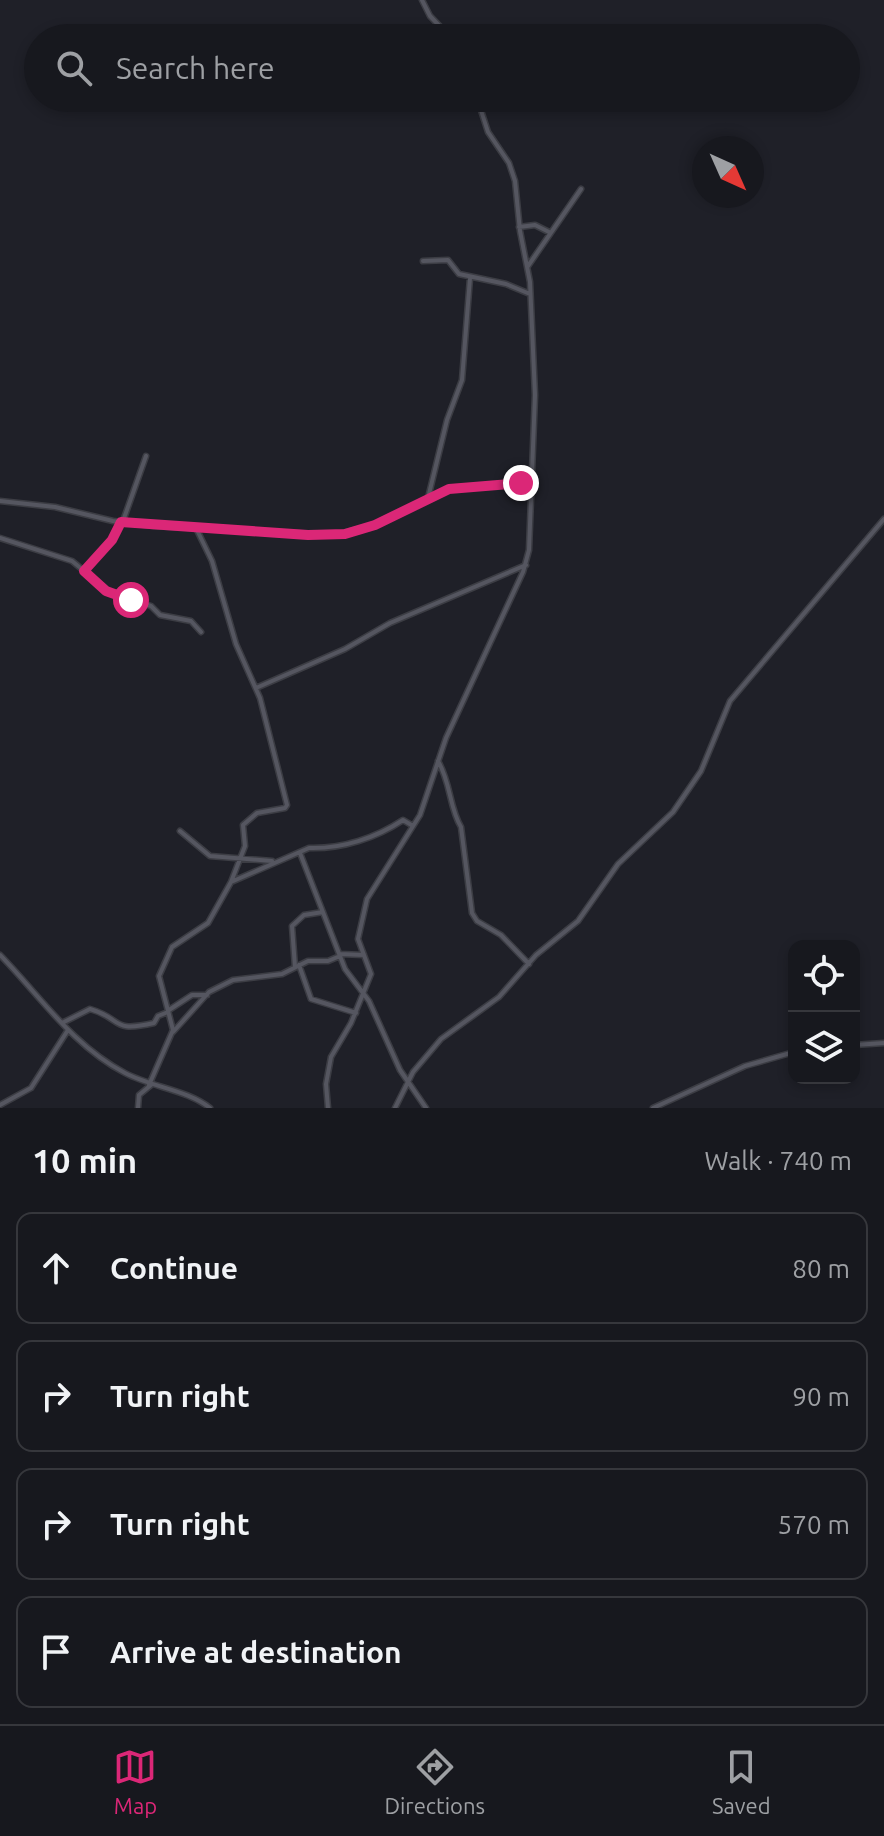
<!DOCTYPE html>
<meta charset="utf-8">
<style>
body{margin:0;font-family:Ubuntu,sans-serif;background:#24252b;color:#f1f3f6}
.controls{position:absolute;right:24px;bottom:24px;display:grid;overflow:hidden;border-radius:16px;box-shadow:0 4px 12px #0003}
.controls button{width:72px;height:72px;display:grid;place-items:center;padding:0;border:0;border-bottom:2px solid #36373c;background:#17181e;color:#f1f3f6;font:40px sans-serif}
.compass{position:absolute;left:692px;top:136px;width:72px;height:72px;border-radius:50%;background:#17181e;box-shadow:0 4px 12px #0003;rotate:135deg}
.stop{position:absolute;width:24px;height:24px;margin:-18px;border:6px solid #db2777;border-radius:50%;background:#fff}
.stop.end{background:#db2777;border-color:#fff;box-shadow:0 2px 8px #0008}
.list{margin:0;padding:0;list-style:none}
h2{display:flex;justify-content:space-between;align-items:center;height:104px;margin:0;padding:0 32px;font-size:34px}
h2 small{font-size:26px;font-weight:400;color:#9ea0a4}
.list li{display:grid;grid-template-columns:52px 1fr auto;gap:24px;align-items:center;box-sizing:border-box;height:112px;margin:0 16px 16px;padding:0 16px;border:2px solid #36373c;border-radius:16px}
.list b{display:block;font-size:30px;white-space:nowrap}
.list em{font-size:26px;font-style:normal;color:#9ea0a4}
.icon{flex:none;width:44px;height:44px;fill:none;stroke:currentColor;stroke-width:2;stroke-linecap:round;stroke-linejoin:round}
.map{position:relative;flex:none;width:884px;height:1108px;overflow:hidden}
.search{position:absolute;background:#17181e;box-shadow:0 4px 12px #0003;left:24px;right:24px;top:24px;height:88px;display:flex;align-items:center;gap:20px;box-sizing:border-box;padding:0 28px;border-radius:44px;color:#9ea0a4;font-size:30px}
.sheet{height:616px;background:#17181e}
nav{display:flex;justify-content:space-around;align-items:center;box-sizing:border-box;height:112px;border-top:2px solid #36373c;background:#17181e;font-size:22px;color:#9ea0a4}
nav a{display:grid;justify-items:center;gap:4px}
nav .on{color:#db2777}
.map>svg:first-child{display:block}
</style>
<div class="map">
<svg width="884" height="1108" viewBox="0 0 884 1108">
<rect width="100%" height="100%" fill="#1f2028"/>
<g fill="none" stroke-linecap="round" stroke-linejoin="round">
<!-- minor casing -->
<g stroke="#3c3d44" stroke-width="7">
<path id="minor" d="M422 0 430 16 451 38
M519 227 535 225 549 232
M423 261 448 260 459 274 506 284 530 294
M528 266 581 189
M428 498 447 420 462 380 470 278
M0 501 55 507 113 521 154 526 335 535 375 525 449 489 520 483 531 490
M123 521 146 456
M196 528 212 561 236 644 260 698 287 805 285 808 257 813 243 825 245 846 231 882
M0 538 72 561 111 593 151 606 160 615 191 621 201 632
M84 571 112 540 121 522
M256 688 345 649 390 623 526 565
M438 761C451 783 449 807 461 827L472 913 477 921 501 935 529 964
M180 831 210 856 272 861
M300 853 345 969 369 1001 400 1070 426 1108
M340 954 364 955
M0 955C40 996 73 1046 125 1073 151 1087 188 1090 210 1108
M299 965 311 999 356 1013
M295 967 292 926 304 915 323 912
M169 1010 192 995H207
M62 1023 90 1009C124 1019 110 1033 154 1023L158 1016 168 1012
M173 1032 209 992 233 980 282 974 308 961H328L340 956
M854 1045 884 1043
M149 1085 173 1030 159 976 172 947 208 923 231 882 309 848C342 849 376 838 403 820L413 826
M0 1105 31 1088 68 1030
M138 1108 139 1095 151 1085
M328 1108 326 1084 331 1057 351 1023 371 974 358 939 367 899 420 815 446 738 523 572 529 550 535 395 530 282 520 231 515 181 509 163 488 132 477 98
M395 1108 413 1072 441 1039 499 997 536 955 578 921 618 864 673 812 701 771 730 701 884 519
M653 1108 745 1066 794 1052"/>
</g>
<!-- minor -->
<use href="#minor" stroke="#555660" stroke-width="4"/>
</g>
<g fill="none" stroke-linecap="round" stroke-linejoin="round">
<!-- route -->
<path stroke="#db2777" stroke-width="10" d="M131 600 106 591 84 571 112 540 121 522 308 535 345 534 375 525 449 489 521 483"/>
</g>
</svg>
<div class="controls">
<button><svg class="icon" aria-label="locate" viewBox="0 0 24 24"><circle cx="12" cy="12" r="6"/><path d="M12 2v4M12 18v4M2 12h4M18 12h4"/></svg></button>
<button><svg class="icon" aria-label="layers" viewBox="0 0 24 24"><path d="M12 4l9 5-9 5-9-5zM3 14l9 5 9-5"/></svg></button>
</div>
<svg class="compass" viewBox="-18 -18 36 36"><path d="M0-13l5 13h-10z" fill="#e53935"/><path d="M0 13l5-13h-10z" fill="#9ea0a4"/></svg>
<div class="stop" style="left:131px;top:600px"></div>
<div class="stop end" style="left:521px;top:483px"></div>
<div class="search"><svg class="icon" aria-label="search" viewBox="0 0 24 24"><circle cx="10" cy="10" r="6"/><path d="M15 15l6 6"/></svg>Search here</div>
</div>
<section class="sheet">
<h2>10 min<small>Walk · 740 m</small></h2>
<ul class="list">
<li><svg class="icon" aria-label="ahead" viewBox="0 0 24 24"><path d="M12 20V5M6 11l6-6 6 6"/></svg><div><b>Continue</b></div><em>80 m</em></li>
<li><svg class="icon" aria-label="right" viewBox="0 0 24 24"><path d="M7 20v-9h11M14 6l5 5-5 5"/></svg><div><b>Turn right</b></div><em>90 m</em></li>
<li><svg class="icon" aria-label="right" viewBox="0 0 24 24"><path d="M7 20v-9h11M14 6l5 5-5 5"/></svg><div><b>Turn right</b></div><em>570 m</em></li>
<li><svg class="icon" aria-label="arrive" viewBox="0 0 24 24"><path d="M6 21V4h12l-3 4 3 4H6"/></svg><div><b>Arrive at destination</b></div></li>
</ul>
</section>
<nav>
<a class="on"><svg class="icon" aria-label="map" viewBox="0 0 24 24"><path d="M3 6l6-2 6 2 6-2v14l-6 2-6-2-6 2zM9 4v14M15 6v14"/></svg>Map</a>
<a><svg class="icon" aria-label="directions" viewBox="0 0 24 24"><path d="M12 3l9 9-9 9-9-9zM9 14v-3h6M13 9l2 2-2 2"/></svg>Directions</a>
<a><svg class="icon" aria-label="saved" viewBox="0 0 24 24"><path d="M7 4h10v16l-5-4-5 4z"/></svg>Saved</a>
</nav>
